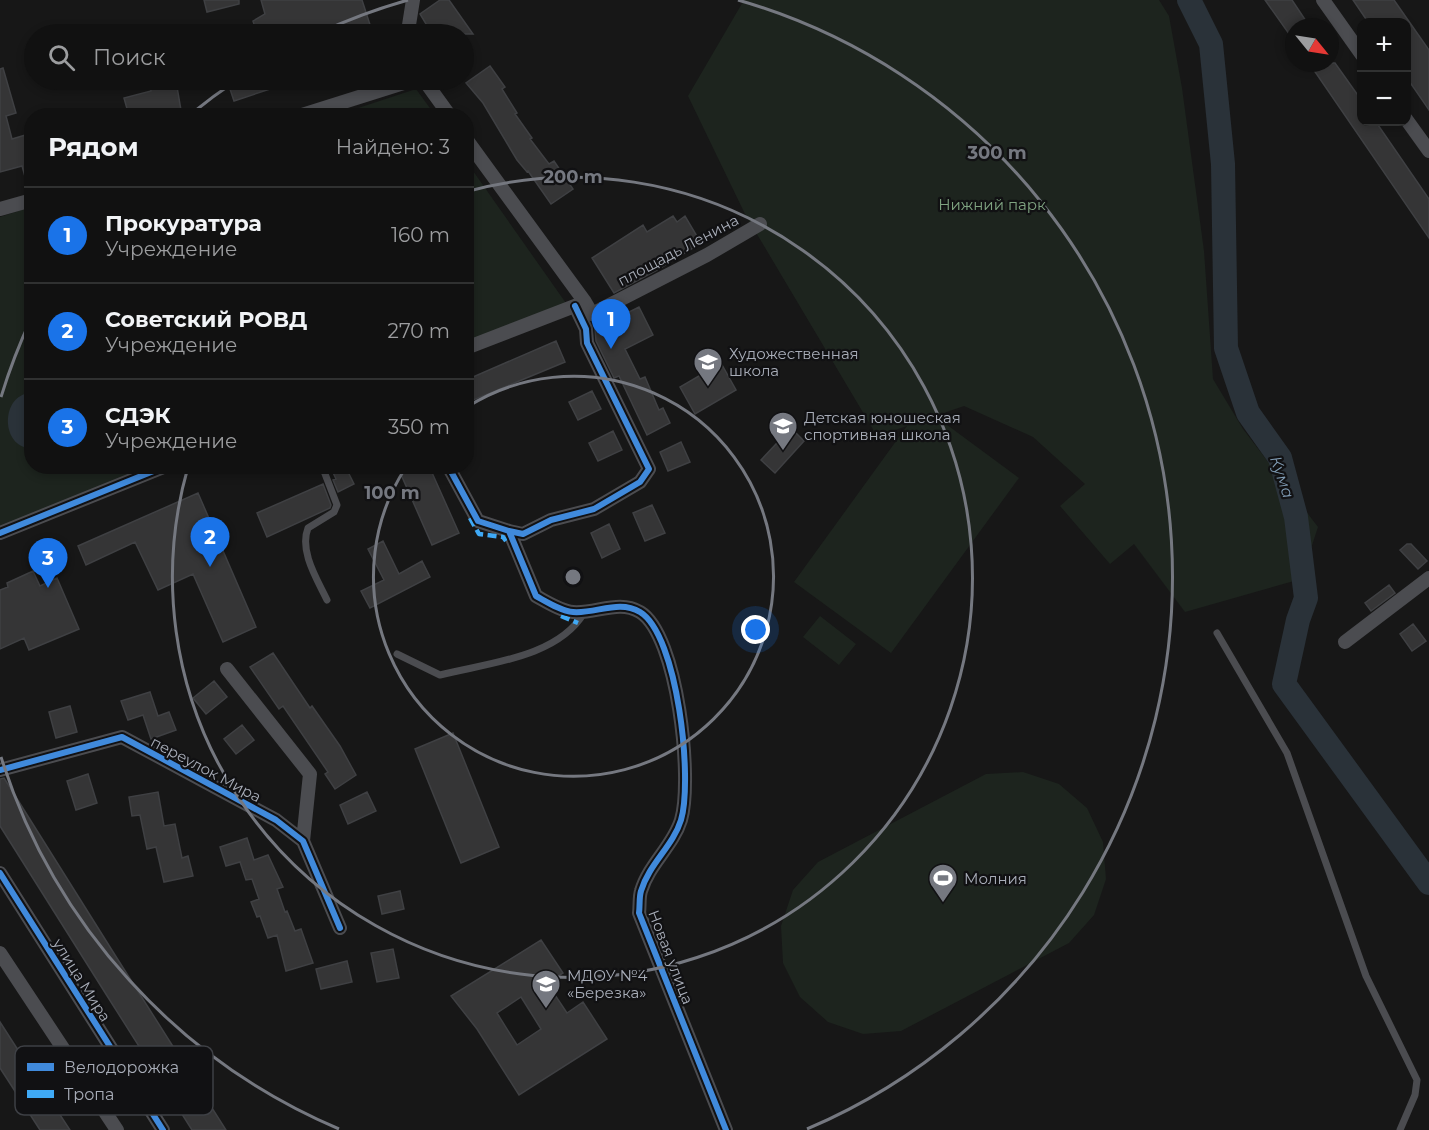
<!DOCTYPE html>
<html lang="ru">
<meta charset="utf-8">
<style>
body{margin:0;font-family:Montserrat,sans-serif;background:#1a1a1a;color:#f1f3f6}
.controls{position:absolute;right:18px;top:18px;display:grid;overflow:hidden;border-radius:12px;box-shadow:0 3px 9px #0003}
.controls button{width:54px;height:54px;display:grid;place-items:center;padding:0;border:0;border-bottom:2px solid #303131;background:#111;color:#f1f3f6;font:30px sans-serif}
.compass{position:absolute;left:1285px;top:18px;width:54px;height:54px;border-radius:50%;background:#111;box-shadow:0 3px 9px #0003;rotate:120deg}
.you{position:absolute;left:756px;top:630px;width:21px;height:21px;margin:-15px;border:4px solid #fff;border-radius:50%;background:#1a73e8;box-shadow:0 0 0 9px #1a73e833}
.badge{display:grid;place-items:center;width:39px;height:39px;border-radius:50%;background:#1a73e8;color:#fff;font-size:20px;font-weight:700}
.pin{position:absolute;translate:-50% -50px;filter:drop-shadow(0 2px 3px #0008)}
.pin::after{content:'';position:absolute;top:32px;width:21px;height:18px;background:inherit;clip-path:polygon(0 0,100% 0,50% 100%)}
.list{margin:0;padding:0;list-style:none}
h2{display:flex;justify-content:space-between;align-items:center;height:78px;margin:0;padding:0 24px;font-size:26px}
h2 small{font-size:20px;font-weight:400;color:#9c9d9f}
.list li{display:grid;grid-template-columns:39px 1fr auto;gap:18px;align-items:center;box-sizing:border-box;height:96px;padding:0 24px;border-top:2px solid #303131}
.list b{display:block;font-size:22px;white-space:nowrap}
.list p{margin:0;font-size:20px;white-space:nowrap;color:#9c9d9f}
.list em{font-size:20px;font-style:normal;color:#9c9d9f}
.icon{flex:none;width:33px;height:33px;fill:none;stroke:currentColor;stroke-width:2;stroke-linecap:round;stroke-linejoin:round}
.map{position:relative;flex:none;width:1429px;height:1130px;overflow:hidden}
.search{position:absolute;background:#111;box-shadow:0 3px 9px #0003;left:24px;top:24px;width:450px;height:66px;display:flex;align-items:center;gap:15px;box-sizing:border-box;padding:0 21px;border-radius:33px;color:#9c9d9f;font-size:22px}
.panel{position:absolute;background:#111;box-shadow:0 3px 9px #0003;left:24px;top:108px;width:450px;height:366px;border-radius:24px}
.map>svg:first-child{display:block}
</style>
<div class="map">
<svg width="1429" height="1130" viewBox="0 0 1429 1130">
<rect width="100%" height="100%" fill="#171717"/>
<!-- green -->
<path fill="#1d241e" d="M744 0H1159L1169 16 1182 88 1204 251 1213 379 1243 429 1318 527 1301 579 1185 612 1134 544 1110 564 1060 506 1085 484 1033 437 964 406 935 416 1019 478 891 653 794 582 907 426 877 436 745 214 688 96Z
M416 89 435 115H337Z
M466 161 568 306 466 345Z
M31 207 32 466 159 467 0 529V217Z
M820 616 856 644 839 665 803 637Z
M1023 772 1059 784 1087 808 1103 842 1106 879 1094 915 1069 943 901 1031 863 1034 828 1022 800 997 783 963 781 926 793 890 818 862 986 774Z"/>
<!-- water -->
<path fill="#2a3239" d="M31 393 32 448C0 449 0 394 31 393Z"/>
<g fill="none" stroke-linecap="round" stroke-linejoin="round">
<!-- river -->
<path stroke="#2a3239" stroke-width="24" d="M1189 0 1211 44 1223 164 1226 348 1248 413 1280 458 1296 517 1306 598 1298 620 1284 684 1429 883"/>
</g>
<!-- building -->
<path fill="#353536" stroke="#3f4043" stroke-width="1.5" fill-rule="evenodd" d="M204 0H239V4L207 12Z
M261 0H362L373 34H282L281 31 257 34 253 21 265 14Z
M440 0H449L473 34H432L420 14Z
M1265 0H1292L1310 27H1294V41Z
M1353 0H1394L1429 50V110L1407 78V22H1368Z
M1309 63H1335L1362 101V122H1376L1429 199V238Z
M490 66 505 87 502 89 517 113 515 114 532 138 530 139 549 164 554 161 573 189 551 204 528 171 527 172 517 160 483 103 466 83Z
M3 68 16 113 6 116 12 139 32 133V186L28 187 22 166 0 172V69Z
M227 80H267L270 89 234 101Z
M176 81 182 116H129L124 98 151 91 150 85Z
M673 216 677 222 685 216 701 243 657 270 614 293 592 258 643 225 647 232Z
M639 307 653 335 625 349 640 379 645 377 659 410 663 408 670 423 647 435 619 376 614 378 596 341 595 329Z
M556 341 565 362 466 403V380Z
M721 363 736 390 695 414 680 387Z
M592 391 601 409 578 420 569 402Z
M791 428 804 441 775 473 761 460Z
M613 431 622 450 598 461 589 443Z
M681 442 690 462 668 471 660 452Z
M330 466H345L354 484 338 492 333 480 336 479Z
M407 466H429L459 533 432 545 399 470Z
M323 484 331 505 330 508 267 537 257 513Z
M198 493 256 627 223 642 193 574 158 590 135 542 86 565 78 546Z
M652 505 665 533 645 541 633 513Z
M609 524 620 549 602 558 591 533Z
M383 541 399 574 422 561 430 577 370 608 361 591 384 580 368 549Z
M1407 544H1411L1427 561 1418 569 1400 550Z
M33 571 40 586 57 578 79 629 29 650 24 638 0 649V590L8 587 7 583Z
M1389 585 1395 593 1371 611 1365 603Z
M1413 624 1426 641 1412 651 1400 634Z
M273 653 310 708 312 706 340 746 356 775 335 789 325 774 328 772 283 706 279 709 250 667Z
M214 681 227 697 206 714 193 698Z
M150 692 158 716 169 712 176 730 151 739 143 715 128 720 121 701Z
M70 706 77 732 56 738 49 712Z
M242 725 254 740 236 754 224 739Z
M453 733 499 847 461 863 415 749Z
M88 774 97 803 76 810 67 781Z
M4 778 115 955 226 1130H192L104 991 0 826V779Z
M158 792 164 826 175 824 182 858 188 856 193 876 164 882 156 847 147 849 140 815 132 816 129 797Z
M367 792 376 811 348 824 340 805Z
M247 838 254 860 268 855 283 887 277 889 285 912 287 911 295 931 301 929 313 963 286 971 277 935 268 938 260 916 257 917 251 902 259 899 252 879 246 880 240 862 226 866 220 847Z
M400 891 404 909 382 914 378 896Z
M541 940 563 973 547 983 567 1013 583 1002 607 1039 519 1095 477 1029 451 996ZM521 997 541 1029 517 1045 497 1013Z
M393 949 399 978 377 982 371 953Z
M347 961 352 982 321 989 316 969Z
M0 1022 43 1089 70 1130H40L11 1085 0 1068Z"/>
<g fill="none" stroke-linecap="round" stroke-linejoin="round">
<!-- service -->
<path stroke="#4b4c50" stroke-width="7" d="M322 466 337 505 334 512 308 528C299 551 317 579 327 600
M1217 633 1287 753 1366 976 1417 1080 1415 1095 1400 1130
M397 654 440 675C487 663 557 658 584 613"/>
<!-- minor -->
<path stroke="#4b4c50" stroke-width="14" d="M1323 0 1362 55
M412 34 409 25 413 0
M424 80 450 116
M299 116 413 80
M1406 119 1429 151
M466 139 585 302
M0 209 32 200
M466 348 585 302 592 314 707 255 760 224
M448 466 478 521 509 531 536 596C547 602 561 611 573 612 596 614 619 599 640 612 678 635 693 780 681 820 673 846 649 864 641 891 639 897 640 906 639 913L726 1130
M509 531 523 534 551 520 594 509 640 482 649 469 587 343 586 329 575 306
M0 533 166 466
M1345 642 1429 578
M227 669 310 774 303 841
M0 770 122 737 276 820 303 841 340 928
M0 873 163 1130
M0 953 117 1130"/>
<!-- quiet -->
<path stroke="#3fa9f5" stroke-width="4.5" stroke-dasharray="9 4.5" stroke-linecap="butt" d="M470 518 479 534 503 537 506 541
M561 616 578 623"/>
<!-- cycleway casing -->
<g stroke="#111113" stroke-width="10">
<path id="cycleway" d="M448 466 478 521 509 531 536 596C547 602 561 611 573 612 596 614 619 599 640 612 678 635 693 780 681 820 673 846 649 864 641 891 639 897 640 906 639 913L726 1130
M509 531 523 534 551 520 594 509 640 482 649 469 587 343 586 329 575 306
M0 533 166 466
M0 770 122 737 276 820 303 841 340 928
M0 873 163 1130"/>
</g>
<!-- cycleway -->
<use href="#cycleway" stroke="#408adc" stroke-width="6"/>
</g>
<!-- distance rings -->
<g fill="none" stroke="#757880" stroke-width="3">
<path d="M467 407A200 200 0 1 1 406 467"/>
<path d="M469 191A400 400 0 1 1 188 467"/>
<path d="M339 1129A600 600 0 0 1 1 757M1 397A600 600 0 0 1 31 319M191 114A600 600 0 0 1 237 80M319 33A600 600 0 0 1 408 0M738 0A600 600 0 0 1 807 1129"/>
</g>
<!-- icons -->
<defs>
<g id="school-pin" transform="scale(1.5)"><path d="M0 17L-7.5 6A9.5 9.5 0 1 1 7.5 6Z" fill="#757880" stroke="#111113"/><path d="M0-5L7-2L0 1L-7-2ZM-4 1L0 2.5L4 1V4Q0 6-4 4Z" fill="#fff"/></g>
<g id="stadium-pin" transform="scale(1.5)"><path d="M0 17L-7.5 6A9.5 9.5 0 1 1 7.5 6Z" fill="#757880" stroke="#111113"/><path d="M0-5a6.5 5 0 1 0 0 10a6.5 5 0 1 0 0-10ZM-3.5-1.8h7v3.6h-7Z" fill="#fff"/></g>
</defs>
<g fill-rule="evenodd">
<use href="#school-pin" x="708" y="362"/>
<use href="#school-pin" x="783" y="426"/>
<use href="#stadium-pin" x="943" y="878"/>
<use href="#school-pin" x="546" y="984"/>
</g>
<g text-anchor="middle" dominant-baseline="central" stroke-width="4.5" stroke-linejoin="round" paint-order="stroke">
<!-- park labels -->
<g font-size="15" fill="#7fa381" stroke="#111113">
<text x="992" y="204">Нижний парк</text>
</g>
<!-- street labels -->
<g font-size="15" fill="#a8adb8" stroke="#111113">
<text transform="translate(678 250) rotate(-28)">площадь Ленина</text>
<text transform="translate(206 769) rotate(28)">переулок Мира</text>
<text transform="translate(671 957) rotate(69)">Новая улица</text>
<text transform="translate(82 980) rotate(58)">улица Мира</text>
</g>
<!-- poi labels -->
<g font-size="15" fill="#a8adb8" stroke="#111113" text-anchor="start">
<text x="729" y="353">Художественная<tspan x="729" dy="17">школа</tspan></text>
<text x="804" y="417">Детская юношеская<tspan x="804" dy="17">спортивная школа</tspan></text>
<text x="964" y="878">Молния</text>
<text x="567" y="975">МДОУ №4<tspan x="567" dy="17">«Березка»</tspan></text>
</g>
<!-- water labels -->
<g font-size="16" font-style="italic" fill="#7f9bb3" stroke="#111113">
<text transform="translate(1282 477) rotate(71)">Кума</text>
</g>
</g>
<!-- legend -->
<rect x="15" y="1046" width="198" height="69" rx="9" fill="#111113" stroke="#3e4045" stroke-width="1.5"/>
<rect x="27" y="1063" width="27" height="8" fill="#408adc"/>
<rect x="27" y="1090" width="27" height="8" fill="#3fa9f5"/>
<g font-size="16" fill="#a8adb8">
<text x="64" y="1073">Велодорожка</text>
<text x="64" y="1100">Тропа</text>
</g>
<circle cx="573" cy="577" r="9" fill="#757880" stroke="#111113" stroke-width="3"/>
<g font-size="18" text-anchor="middle" font-weight="bold" fill="#757880" stroke="#111113" stroke-width="4.5" stroke-linejoin="round" paint-order="stroke">
<text x="997" y="159">300 m</text>
<text x="573" y="183">200 m</text>
<text x="392" y="499">100 m</text>
</g>
</svg>
<div class="controls">
<button>+</button>
<button>−</button>
</div>
<svg class="compass" viewBox="-18 -18 36 36"><path d="M0-13l5 13h-10z" fill="#e53935"/><path d="M0 13l5-13h-10z" fill="#9c9d9f"/></svg>
<div class="you"></div>
<div class="pin badge" style="left:611px;top:349px">1</div>
<div class="pin badge" style="left:210px;top:567px">2</div>
<div class="pin badge" style="left:48px;top:588px">3</div>
<div class="search"><svg class="icon" aria-label="search" viewBox="0 0 24 24"><circle cx="10" cy="10" r="6"/><path d="M15 15l6 6"/></svg>Поиск</div>
<section class="panel">
<h2>Рядом<small>Найдено: 3</small></h2>
<ul class="list">
<li><span class="badge">1</span><div><b>Прокуратура</b><p>Учреждение</p></div><em>160 m</em></li>
<li><span class="badge">2</span><div><b>Советский РОВД</b><p>Учреждение</p></div><em>270 m</em></li>
<li><span class="badge">3</span><div><b>СДЭК</b><p>Учреждение</p></div><em>350 m</em></li>
</ul>
</section>
</div>
